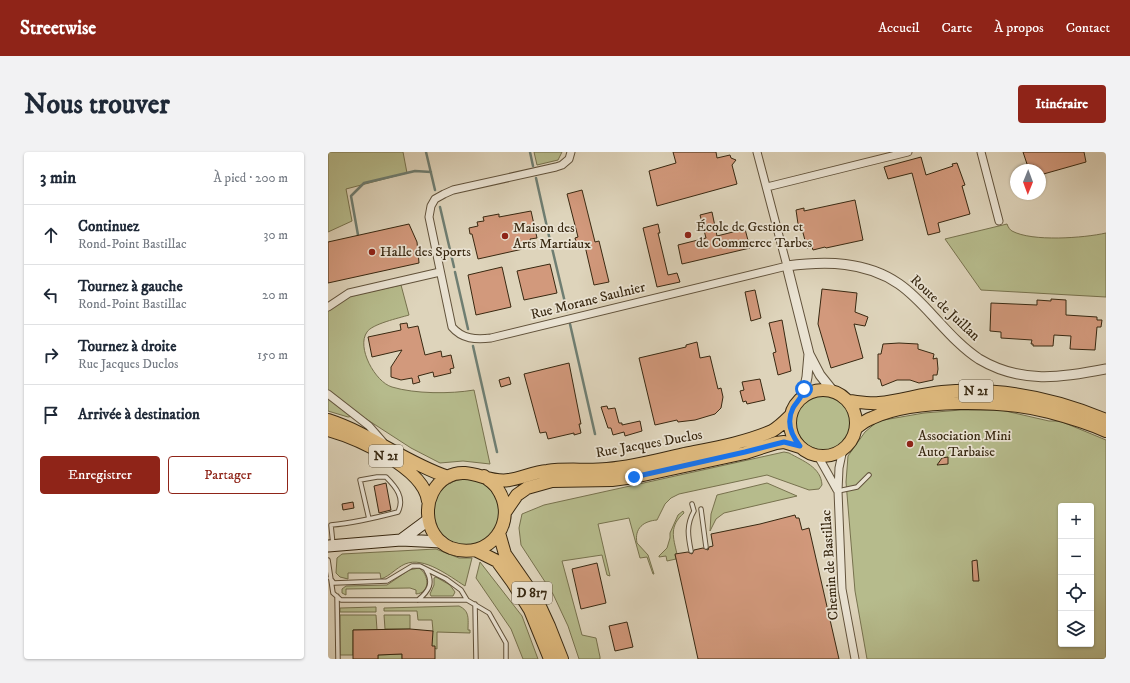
<!DOCTYPE html>
<html lang="fr">
<meta charset="utf-8">
<style>
body{margin:0;font-family:"IM FELL DW Pica",serif;background:#f2f2f3;color:#1f2937}
.controls{position:absolute;right:12px;bottom:12px;display:grid;overflow:hidden;border-radius:4px;box-shadow:0 1px 3px #0004}
.controls button{width:36px;height:36px;display:grid;place-items:center;padding:0;border:0;border-bottom:1px solid #e0e1e3;background:#fff;color:#1f2937;font:20px sans-serif}
.compass{position:absolute;left:682px;top:12px;width:36px;height:36px;border-radius:50%;background:#fff;box-shadow:0 1px 3px #0004;rotate:181deg}
.stop{position:absolute;width:12px;height:12px;margin:-9px;border:3px solid #1a73e8;border-radius:50%;background:#fff}
.stop.end{background:#1a73e8;border-color:#fff;box-shadow:0 1px 4px #0008}
.list{margin:0;padding:0;list-style:none}
h2{display:flex;justify-content:space-between;align-items:center;height:52px;margin:0;padding:0 16px;font-size:17px}
h2 small{font-size:13px;font-weight:400;color:#747a83}
.list li{display:grid;grid-template-columns:26px 1fr auto;gap:12px;align-items:center;box-sizing:border-box;height:60px;padding:0 16px;border-top:1px solid #e0e1e3}
.list b{display:block;font-size:15px;white-space:nowrap}
.list p{margin:0;font-size:13px;white-space:nowrap;color:#747a83}
.list em{font-size:13px;font-style:normal;color:#747a83}
.actions{display:flex;gap:8px;padding:12px 16px}
.actions a{flex:1;padding:9px 0;border:1px solid #8f2418;border-radius:4px;text-align:center;font-size:14px;color:#8f2418}
.actions .main{background:#8f2418;color:#fff}
.icon{flex:none;width:22px;height:22px;fill:none;stroke:currentColor;stroke-width:2;stroke-linecap:round;stroke-linejoin:round}
.map{position:relative;flex:none;width:778px;height:507px;overflow:hidden;border-radius:4px}
header{display:flex;align-items:center;gap:24px;box-sizing:border-box;height:56px;padding:0 20px;background:#8f2418;color:#fff}
header strong{font-size:19px}
nav{display:flex;gap:22px;margin-inline-start:auto;font-size:14px}
.intro{display:flex;align-items:center;justify-content:space-between;box-sizing:border-box;height:96px;padding:0 24px}
h1{margin:0;font-size:28px}
.button{padding:10px 18px;border-radius:4px;background:#8f2418;color:#fff;font-size:14px;font-weight:700}
main{display:flex;gap:24px;padding:0 24px}
aside{flex:1;background:#fff;border-radius:4px;box-shadow:0 1px 3px #0004}
.map>svg:first-child{display:block}
</style>
<header>
<strong>Streetwise</strong>
<nav><a>Accueil</a><a>Carte</a><a>À propos</a><a>Contact</a></nav>
</header>
<div class="intro"><h1>Nous trouver</h1><a class="button">Itinéraire</a></div>
<main>
<aside>
<h2>3 min<small>À pied · 200 m</small></h2>
<ul class="list">
<li><svg class="icon" aria-label="ahead" viewBox="0 0 24 24"><path d="M12 20V5M6 11l6-6 6 6"/></svg><div><b>Continuez</b><p>Rond-Point Bastillac</p></div><em>30 m</em></li>
<li><svg class="icon" aria-label="left" viewBox="0 0 24 24"><path d="M17 20v-9H6M10 6l-5 5 5 5"/></svg><div><b>Tournez à gauche</b><p>Rond-Point Bastillac</p></div><em>20 m</em></li>
<li><svg class="icon" aria-label="right" viewBox="0 0 24 24"><path d="M7 20v-9h11M14 6l5 5-5 5"/></svg><div><b>Tournez à droite</b><p>Rue Jacques Duclos</p></div><em>150 m</em></li>
<li><svg class="icon" aria-label="arrive" viewBox="0 0 24 24"><path d="M6 21V4h12l-3 4 3 4H6"/></svg><div><b>Arrivée à destination</b></div></li>
</ul>
<div class="actions"><a class="main">Enregistrer</a><a>Partager</a></div>
</aside>
<div class="map">
<svg width="778" height="507" viewBox="0 0 778 507">
<rect width="100%" height="100%" fill="#ded4bb"/>
<filter id="stains"><feTurbulence type="fractalNoise" baseFrequency=".005" numOctaves="4"/><feColorMatrix values="0 0 0 0 .2 0 0 0 0 .09 0 0 0 0 .02 0 0 0 .5 -.17"/></filter>
<radialGradient id="worn" r=".72"><stop offset=".6" stop-color="#630" stop-opacity="0"/><stop offset="1" stop-color="#630" stop-opacity=".3"/></radialGradient>
<!-- green -->
<path fill="#b6bb8c" stroke="#77724e" fill-rule="evenodd" d="M0 0H75L79 21 18 37 24 69 0 80Z
M206 0H234L230 8 209 13Z
M679 72C680 75 682 78 684 79 704 90 756 86 778 81V145L653 138 617 87Z
M73 133 81 163C71 166 44 172 39 180 28 195 47 230 64 235 87 242 123 242 146 238L162 312 135 309 112 311 83 296 32 263 20 265 0 259V151L6 154 23 144Z
M468 270a28 28 0 1 1 56 0a28 28 0 1 1-56 0Z
M633 258H673L721 269H732L778 288V507H539L527 439 518 330 520 304 537 280 550 269 596 261ZM733 354H763V492H733Z
M456 300 461 301C475 309 493 315 494 333L491 337 481 338 439 323 351 342 343 346 337 352 329 368C316 369 306 376 309 391L320 403 326 422H325L319 405 312 406 301 366 270 372 282 424 279 423 274 403 234 409 254 483 268 486 272 505V507H251L240 474 225 442 193 393 191 376 194 362 216 353Z
M105 360a33 33 0 1 1 66 0a33 33 0 1 1-66 0Z
M439 331 469 344 396 361 388 367 382 379 383 362 389 343Z
M355 359 356 361C341 374 345 385 349 402L347 403 348 407 339 409 338 404 331 405V404L339 396 342 386V381L350 363Z
M108 397 131 406H144L137 434C121 424 96 404 77 412 68 416 62 424 53 427L52 421H20V427L12 425 8 421 9 406 14 402Z
M152 410 194 464 210 507H195L183 477 148 426Z
M91 416C101 422 103 441 88 442V438L82 436 18 437V443L14 441V437L18 434 59 433 81 418Z
M108 425 122 433 127 440 125 444H103L102 442 106 433V426Z
M131 454C142 459 140 467 140 478H142V481L109 480V497L98 494 105 479 104 468H90L89 459H56V456Z
M48 455V460H12V456Z
M12 463H48L49 478H25V503H12Z
M56 463H82V477H57Z
M74 502V507H50V503Z"/>
<g fill="none" stroke-linecap="round" stroke-linejoin="round">
<!-- stream -->
<path stroke="#6f7e72" stroke-width="2.5" d="M98 0 107 38
M202 0 205 14
M208 26 223 93
M112 55 126 115
M30 83 23 44 36 31 87 19 103 20
M224 96 239 159
M127 120 140 177
M242 172 267 282
M145 194 169 300"/>
</g>
<!-- building -->
<path fill="#d2997c" stroke="#382811" d="M345 0H388L389 6 402 3 403 6 408 8 404 13 409 32 329 54 321 19 348 11Z
M695 0H756L758 10 712 23V18H701Z
M593 5 598 23 625 14 624 12 629 11 637 33 634 34 642 62 610 71 612 80 600 83 584 21 560 27 556 15Z
M254 38 267 90 271 89 281 130 266 133 257 94 250 97 247 86 250 85 239 42Z
M527 48 535 88 498 96 497 95 485 98 484 95 479 96 474 77 472 78 470 72 468 58 476 56V59Z
M203 59 209 86 202 87 204 95 150 107 144 82H142L141 76 150 74 149 70 156 69 155 65 171 62V65Z
M384 60 389 84 417 77 422 96 354 112 350 93 378 86 372 63Z
M81 72 89 90 91 111 0 131V90Z
M330 72 332 81H330L340 123 349 121 352 130 329 135 315 76Z
M222 112 229 141 196 148 189 119Z
M174 115 183 155 148 163 140 123Z
M494 137 529 141 527 160 540 165 537 174 526 172 535 206 503 216 490 172Z
M427 138 433 166 423 169 417 140Z
M723 147 738 148V163L769 165V168H774L773 175H769L767 198 742 197 743 184 726 183 725 194H705V192H703L704 188 673 186V180L662 179 663 151 709 153V148L723 149Z
M454 168 463 219 450 223 445 201 448 200 441 171Z
M79 171 80 176 90 174 97 203 113 199 114 205 123 203 126 216 122 217 123 221 106 225 105 220 90 224 92 230 85 232 84 226 73 228 63 225V215L74 198 44 205 40 185 73 178 72 172Z
M369 190 372 206 382 204 390 237 393 236 395 245 393 256 387 262 367 268 350 270 349 268 327 273 311 206 358 195V193Z
M571 191 590 192V197L606 202 605 207 609 206 610 217 609 223H605V228L591 231 582 228H569L554 234 552 227H550V202H553L555 192Z
M241 211 253 272H251L253 281 246 283V281L220 287 218 280 212 281 196 222Z
M181 225 183 232 173 235 171 228Z
M432 227 437 248 419 252 418 249 415 250 412 239 416 238 414 230Z
M279 254 280 257 287 256 291 271H294V273L312 269 314 279 297 284 296 280 285 283 283 276H280L273 255Z
M620 305V312L609 313 614 306Z
M58 331 63 358 51 361 46 334Z
M25 350 26 356 15 358 14 352Z
M467 363 468 366H471L474 378 481 376 511 507H370L347 402 360 400 364 402 366 398 375 396 380 398 381 395 385 394 383 382 432 372Z
M649 408 651 429H645L644 409Z
M269 411 278 451 253 457 244 417Z
M299 470 305 495 287 499 281 474Z
M82 477 105 479 104 494H107V507H74V502L50 503V507H25V478Z"/>
<g fill="none" stroke-linecap="round" stroke-linejoin="round">
<!-- service casing -->
<g stroke="#62533c" stroke-width="5.5">
<path id="service" d="M510 339 529 335 541 323
M373 357 378 395
M5 393 3 373C26 371 47 366 70 360 77 346 68 335 58 325H49L32 328 41 367
M363 399C360 384 358 373 366 359L364 352
M0 408 5 441 13 448H139
M2 426 6 431 59 429 84 414H92L118 427 133 438 139 448 161 461 178 491V507
M9 444 10 507
M90 448C101 439 106 431 98 418
M147 452 148 507"/>
</g>
<!-- minor casing -->
<g stroke="#62533c" stroke-width="9">
<path id="minor" d="M243 0 241 7 234 13 228 15 125 38 116 42 107 47 103 54 101 65 124 175C134 187 148 188 163 186L459 114 429 0
M653 0 671 69
M439 35 580 0
M0 155 21 141 112 120
M0 242 41 274 55 290
M515 297 511 316 510 339 514 437 527 507
M490 304 509 338"/>
</g>
<!-- tertiary casing -->
<g stroke="#62533c" stroke-width="11">
<path id="tertiary" d="M504 238 492 223 481 202 459 114C498 109 538 109 571 132 584 141 596 154 606 165 620 180 634 196 651 207 693 232 733 226 778 217
M475 244 479 225 481 202"/>
</g>
<!-- secondary casing -->
<g stroke="#382811" stroke-width="13">
<path id="secondary" d="M73 388 100 368
M0 394 73 388 114 390"/>
</g>
<!-- primary casing -->
<g stroke="#382811" stroke-width="14">
<path id="primary" d="M462 271a33 33 0 1 1 66 0a33 33 0 1 1-66 0Z
M521 249C531 250 541 252 551 251 572 249 593 242 614 240 670 235 726 246 778 268
M0 268C43 282 78 311 120 325
M528 276C533 272 538 268 544 266 586 246 676 248 721 260 740 265 760 271 778 279
M0 278C29 286 96 316 100 349
M156 324C160 328 166 331 169 336 192 369 161 410 123 396 93 384 93 340 119 325 141 313 159 332 181 328 194 326 206 320 219 319 239 316 259 319 279 317 305 315 331 308 356 302 386 296 416 291 444 279 451 275 457 269 462 264
M178 359 189 343 199 336 224 329 284 328 306 325 417 301 448 291 456 290 472 295
M171 381 177 402 209 448 221 474 234 507
M147 398 169 409 185 431 202 458 222 507"/>
</g>
<!-- service -->
<use href="#service" stroke="#eae3d3" stroke-width="3.5"/>
<!-- minor -->
<use href="#minor" stroke="#eae3d3" stroke-width="7"/>
<!-- tertiary -->
<use href="#tertiary" stroke="#eae3d3" stroke-width="9"/>
<!-- secondary -->
<use href="#secondary" stroke="#eae3d3" stroke-width="11"/>
<!-- primary -->
<use href="#primary" stroke="#dfba7e" stroke-width="12"/>
</g>
<g fill="none" stroke-linecap="round" stroke-linejoin="round">
<!-- route -->
<path stroke="#1a73e8" stroke-width="5" d="M306 325 417 300 448 292 456 290 472 294C463 283 458 270 465 256 469 249 474 246 476 237"/>
</g>
<!-- markers -->
<g fill="#8f2418" stroke="#eae3d3" stroke-width="1.5">
<circle cx="360" cy="83" r="4"/>
<circle cx="177" cy="84" r="4"/>
<circle cx="44" cy="100" r="4"/>
<circle cx="582" cy="292" r="4"/>
</g>
<g text-anchor="middle" dominant-baseline="central" stroke-width="3.5" stroke-linejoin="round" paint-order="stroke">
<!-- shield labels -->
<g fill="#eae3d3" stroke="#6d604b" stroke-width="1">
<rect x="631" y="228" width="34" height="22" rx="3"/>
<rect x="41" y="293" width="34" height="22" rx="3"/>
<rect x="184" y="430" width="40" height="22" rx="3"/>
</g>
<g font-size="13" font-weight="bold" fill="#382811">
<text x="648" y="239">N 21</text>
<text x="58" y="304">N 21</text>
<text x="204" y="441">D 817</text>
</g>
<!-- poi labels -->
<g font-size="14" fill="#382811" stroke="#eae3d3" text-anchor="start">
<text x="368" y="75">École de Gestion et<tspan x="368" dy="16">de Commerce Tarbes</tspan></text>
<text x="185" y="76">Maison des<tspan x="185" dy="16">Arts Martiaux</tspan></text>
<text x="52" y="100">Halle des Sports</text>
<text x="590" y="284">Association Mini<tspan x="590" dy="16">Auto Tarbaise</tspan></text>
</g>
<!-- street labels -->
<g font-size="14" fill="#382811" stroke="#eae3d3">
<text transform="translate(260 149) rotate(-14)">Rue Morane Saulnier</text>
<text transform="translate(617 156) rotate(43)">Route de Juillan</text>
<text transform="translate(321 292) rotate(-10)">Rue Jacques Duclos</text>
<text transform="translate(502 413) rotate(-94)">Chemin de Bastillac</text>
</g>
</g>
<rect width="100%" height="100%" filter="url(#stains)"/>
<rect width="100%" height="100%" fill="url(#worn)"/>
</svg>
<div class="controls">
<button>+</button>
<button>−</button>
<button><svg class="icon" aria-label="locate" viewBox="0 0 24 24"><circle cx="12" cy="12" r="6"/><path d="M12 2v4M12 18v4M2 12h4M18 12h4"/></svg></button>
<button><svg class="icon" aria-label="layers" viewBox="0 0 24 24"><path d="M12 4l9 5-9 5-9-5zM3 14l9 5 9-5"/></svg></button>
</div>
<svg class="compass" viewBox="-18 -18 36 36"><path d="M0-13l5 13h-10z" fill="#e53935"/><path d="M0 13l5-13h-10z" fill="#747a83"/></svg>
<div class="stop" style="left:476px;top:237px"></div>
<div class="stop end" style="left:306px;top:325px"></div>
</div>
</main>
